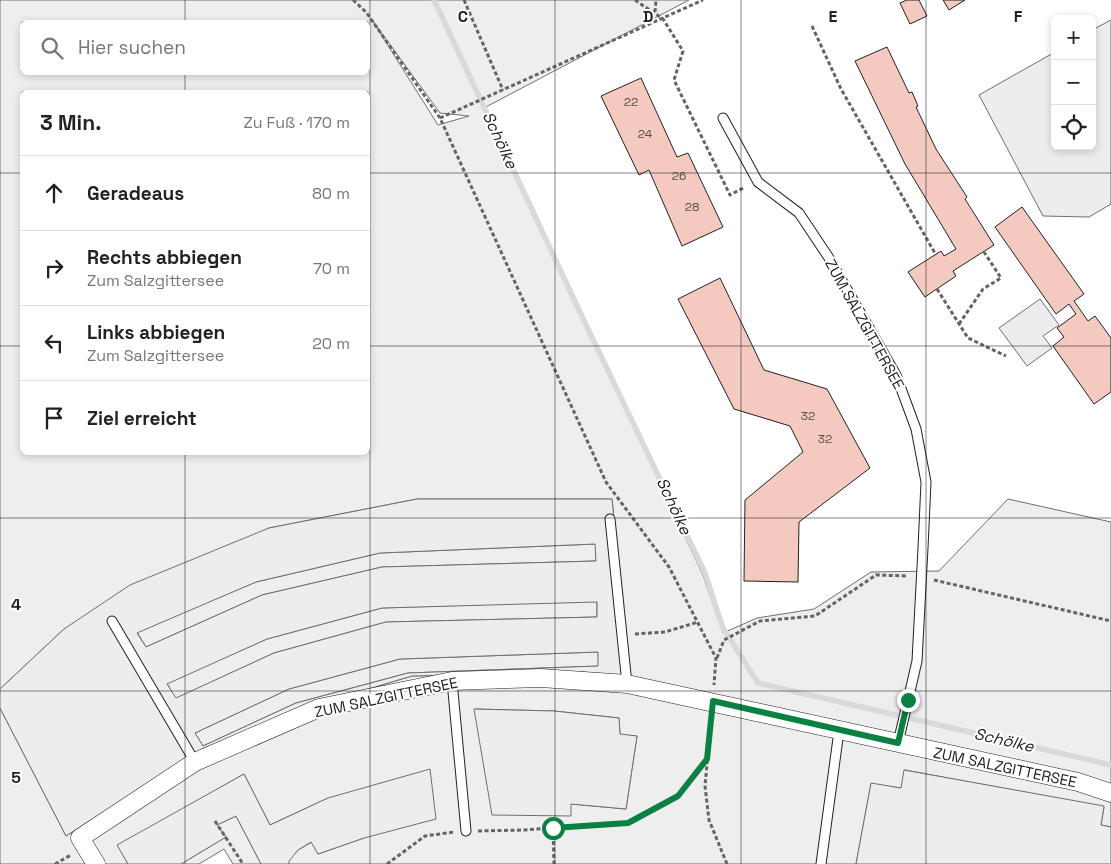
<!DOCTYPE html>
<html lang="de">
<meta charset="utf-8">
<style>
body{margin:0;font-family:"Space Grotesk",sans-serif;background:#f2f2f2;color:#222}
.controls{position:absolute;right:15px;top:15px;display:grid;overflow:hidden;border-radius:8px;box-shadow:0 2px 8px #0003}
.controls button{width:45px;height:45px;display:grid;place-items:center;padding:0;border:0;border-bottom:1px solid #e0e0e0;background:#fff;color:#222;font:25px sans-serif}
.stop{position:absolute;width:15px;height:15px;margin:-11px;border:4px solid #0b8043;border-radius:50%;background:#fff}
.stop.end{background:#0b8043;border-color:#fff;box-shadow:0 1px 5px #0008}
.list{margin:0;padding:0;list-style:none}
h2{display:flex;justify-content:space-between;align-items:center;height:65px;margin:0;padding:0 20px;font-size:21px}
h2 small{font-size:16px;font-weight:400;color:#767676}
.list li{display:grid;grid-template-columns:32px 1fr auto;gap:15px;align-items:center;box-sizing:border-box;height:75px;padding:0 20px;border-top:1px solid #e0e0e0}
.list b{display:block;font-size:19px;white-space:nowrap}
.list p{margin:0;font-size:16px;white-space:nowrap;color:#767676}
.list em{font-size:16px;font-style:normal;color:#767676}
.icon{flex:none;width:28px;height:28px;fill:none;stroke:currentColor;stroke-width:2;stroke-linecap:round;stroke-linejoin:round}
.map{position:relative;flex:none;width:1111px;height:864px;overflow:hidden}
.search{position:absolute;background:#fff;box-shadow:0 2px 8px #0003;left:20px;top:20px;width:350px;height:55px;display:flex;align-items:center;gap:12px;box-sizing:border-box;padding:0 18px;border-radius:8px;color:#767676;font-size:19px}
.panel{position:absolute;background:#fff;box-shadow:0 2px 8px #0003;left:20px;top:90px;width:350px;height:365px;border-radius:8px}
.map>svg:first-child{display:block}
</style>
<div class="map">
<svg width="1111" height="864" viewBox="0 0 1111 864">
<rect width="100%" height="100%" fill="#fff"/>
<!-- green -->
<path fill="#eee" stroke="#6f6f6f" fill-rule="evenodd" d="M0 0H689L484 108 703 575 723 633 757 618 814 609 871 572 939 571 1008 499 1111 522V827L1101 825 1104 807 905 770 901 788 871 784 856 864H289L288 861 298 850 312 842 318 854 364 838 328 798 270 825 244 774 118 846 128 864H0V708L66 836 204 748 314 705 412 676 581 672 629 676 612 499H417L269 528 64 629 0 689ZM372 20 440 113 469 116 438 125ZM22 22H368V72H22ZM22 92H368V452H22ZM475 709 554 711 619 718 620 735 637 736 626 809 571 804Z
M596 544V561L382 567 262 595 146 647 137 632 256 582 380 553Z
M597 601V617L386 622 274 653 175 699 167 683 267 639 382 608Z
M598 652 599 666 408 673 296 703 203 746 195 733 289 689 400 659Z
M236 816 261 864H233L224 849 199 864H181L226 837 217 825Z"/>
<!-- parking -->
<path fill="#ededed" stroke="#6f6f6f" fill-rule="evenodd" d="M1111 20V204L1089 217 1043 216 979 95 1055 52V146H1092V30Z
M1040 299 1059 325 1043 336 1052 348 1027 366 999 328Z
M417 499H612L629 676 581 672 412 676 314 705 204 748 66 836 0 708V689L64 629 130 585 269 528ZM595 544 596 561 382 567 262 595 146 647 137 633 256 582 380 553ZM597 602V617L386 622 274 653 176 698 167 684 267 639 382 608ZM598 652V666L408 673 296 703 203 746 195 733 289 689 400 659Z
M474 709 554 711 619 718 620 734 637 736 626 809 571 804V816L492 815Z
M430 769 436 819 364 838 318 854 311 842 298 850 289 861V864H261L236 816 217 825 226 837 181 864H128L117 845 244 774 270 825 328 798Z
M904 770 1104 806 1101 825 1111 827V864H856L871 783 901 788Z"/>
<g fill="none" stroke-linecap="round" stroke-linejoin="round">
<!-- stream -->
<path stroke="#d9d9d9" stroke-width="5.5" d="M434 0 578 308 705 573 723 628 758 683 1111 765"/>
</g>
<!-- building -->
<path fill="#f3c9c0" stroke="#222" d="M907 0H919L927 16 910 24 900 3Z
M943 0H965L949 10Z
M887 47 909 93 912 92 918 106 916 107 936 149 967 197 965 199 994 245 953 271 956 276 925 297 908 272 941 251 944 256 956 249 905 164 855 61Z
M641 78 677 157 688 153 723 227 682 246 649 170 639 175 601 96Z
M1022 207 1084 294 1074 301 1088 321 1095 316 1111 338V392L1094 404 1053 346 1064 337 1057 328 1076 314 1069 304 1056 314 995 227Z
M720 278 764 370 827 389 870 468 799 522 798 582 744 581 745 500 803 452 790 426 734 409 678 299Z"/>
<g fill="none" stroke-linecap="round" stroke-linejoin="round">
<!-- service casing -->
<g stroke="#222" stroke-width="11">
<path id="service" d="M723 118 758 182 799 213 829 258 896 375 916 429 926 482 923 548 917 661 898 743
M610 519 627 684
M112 621 195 762
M452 681 466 831
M821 864 839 731"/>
</g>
<!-- minor casing -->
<g stroke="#222" stroke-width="19">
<path id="minor" d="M96 864 80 838 195 762 319 708 452 681 541 678 627 684 1078 782 1111 793"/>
</g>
<!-- path -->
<path stroke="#646464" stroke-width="3" stroke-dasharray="4 2.5" stroke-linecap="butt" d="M353 0 366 12 440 118 606 482 669 567 716 658 714 685
M464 0 503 90
M635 0 663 19 683 51 674 80 730 195 745 187
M655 12 656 0
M812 26 841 89 936 255
M440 118 703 0
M937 289 968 338 1006 356
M959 324 983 289 1001 278 984 252
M934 580 1111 621
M635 634 665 632 698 622
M717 658 724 640 760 621 815 616 876 575 908 576
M711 721 705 786 709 820 727 864
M215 821 243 864
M553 828 554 864
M478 831 523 830 628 823 678 796 707 760
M55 864 71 855
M387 864 425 836 454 832"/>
<!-- service -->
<use href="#service" stroke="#fff" stroke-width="9"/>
<!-- minor -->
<use href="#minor" stroke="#fff" stroke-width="18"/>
</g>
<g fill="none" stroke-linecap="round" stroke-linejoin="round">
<!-- route -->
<path stroke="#0b8043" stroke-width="6" d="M553 828 628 823 678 796 707 759 713 701 898 743 908 700"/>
</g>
<!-- grid -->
<path fill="none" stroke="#222" stroke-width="1" stroke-opacity="0.55" d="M185 0V22M370 0V864M555 0V864M741 0V864M926 0V864M185 72V92M0 173H22M368 173H1111M0 346H22M368 346H1111M185 452V864M0 518H1111M0 691H1111"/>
<g text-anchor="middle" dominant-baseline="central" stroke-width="4" stroke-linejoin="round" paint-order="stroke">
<!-- number labels -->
<g font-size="12" fill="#564c4a">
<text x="631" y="102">22</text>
<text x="645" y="134">24</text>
<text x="679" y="176">26</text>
<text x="692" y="207">28</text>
<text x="808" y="416">32</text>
<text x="825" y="439">32</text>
</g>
<!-- street labels -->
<g font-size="15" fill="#222" stroke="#fff">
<text transform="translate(865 324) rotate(61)">ZUM SALZGITTERSEE</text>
<text transform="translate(386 697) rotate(-12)">ZUM SALZGITTERSEE</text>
<text transform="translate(1005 767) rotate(12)">ZUM SALZGITTERSEE</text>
</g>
<!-- water labels -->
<g font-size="16" font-style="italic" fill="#222" stroke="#fff">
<text transform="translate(500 140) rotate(65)">Schölke</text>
<text transform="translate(674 506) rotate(65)">Schölke</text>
<text transform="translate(1004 740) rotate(13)">Schölke</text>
</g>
</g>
<g font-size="16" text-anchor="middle" font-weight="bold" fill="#222" stroke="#fff" stroke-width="4" stroke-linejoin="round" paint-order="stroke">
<text x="463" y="22">C</text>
<text x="648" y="22">D</text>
<text x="833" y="22">E</text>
<text x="1018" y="22">F</text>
<text x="16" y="610">4</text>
<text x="16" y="783">5</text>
</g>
</svg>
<div class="controls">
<button>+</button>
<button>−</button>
<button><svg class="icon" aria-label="locate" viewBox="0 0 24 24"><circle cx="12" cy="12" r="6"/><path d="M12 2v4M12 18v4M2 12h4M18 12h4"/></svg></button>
</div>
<div class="stop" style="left:553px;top:828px"></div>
<div class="stop end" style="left:908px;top:700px"></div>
<div class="search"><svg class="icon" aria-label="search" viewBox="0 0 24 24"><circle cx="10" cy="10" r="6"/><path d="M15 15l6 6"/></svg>Hier suchen</div>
<section class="panel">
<h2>3 Min.<small>Zu Fuß · 170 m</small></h2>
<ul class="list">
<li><svg class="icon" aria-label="ahead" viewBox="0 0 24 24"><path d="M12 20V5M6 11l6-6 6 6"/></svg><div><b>Geradeaus</b></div><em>80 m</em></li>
<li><svg class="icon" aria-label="right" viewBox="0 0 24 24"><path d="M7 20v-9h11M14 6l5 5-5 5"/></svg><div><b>Rechts abbiegen</b><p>Zum Salzgittersee</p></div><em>70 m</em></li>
<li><svg class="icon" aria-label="left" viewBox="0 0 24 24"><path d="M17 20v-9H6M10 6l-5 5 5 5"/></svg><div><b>Links abbiegen</b><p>Zum Salzgittersee</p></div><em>20 m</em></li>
<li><svg class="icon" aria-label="arrive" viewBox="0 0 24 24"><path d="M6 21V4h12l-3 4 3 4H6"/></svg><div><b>Ziel erreicht</b></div></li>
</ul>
</section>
</div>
